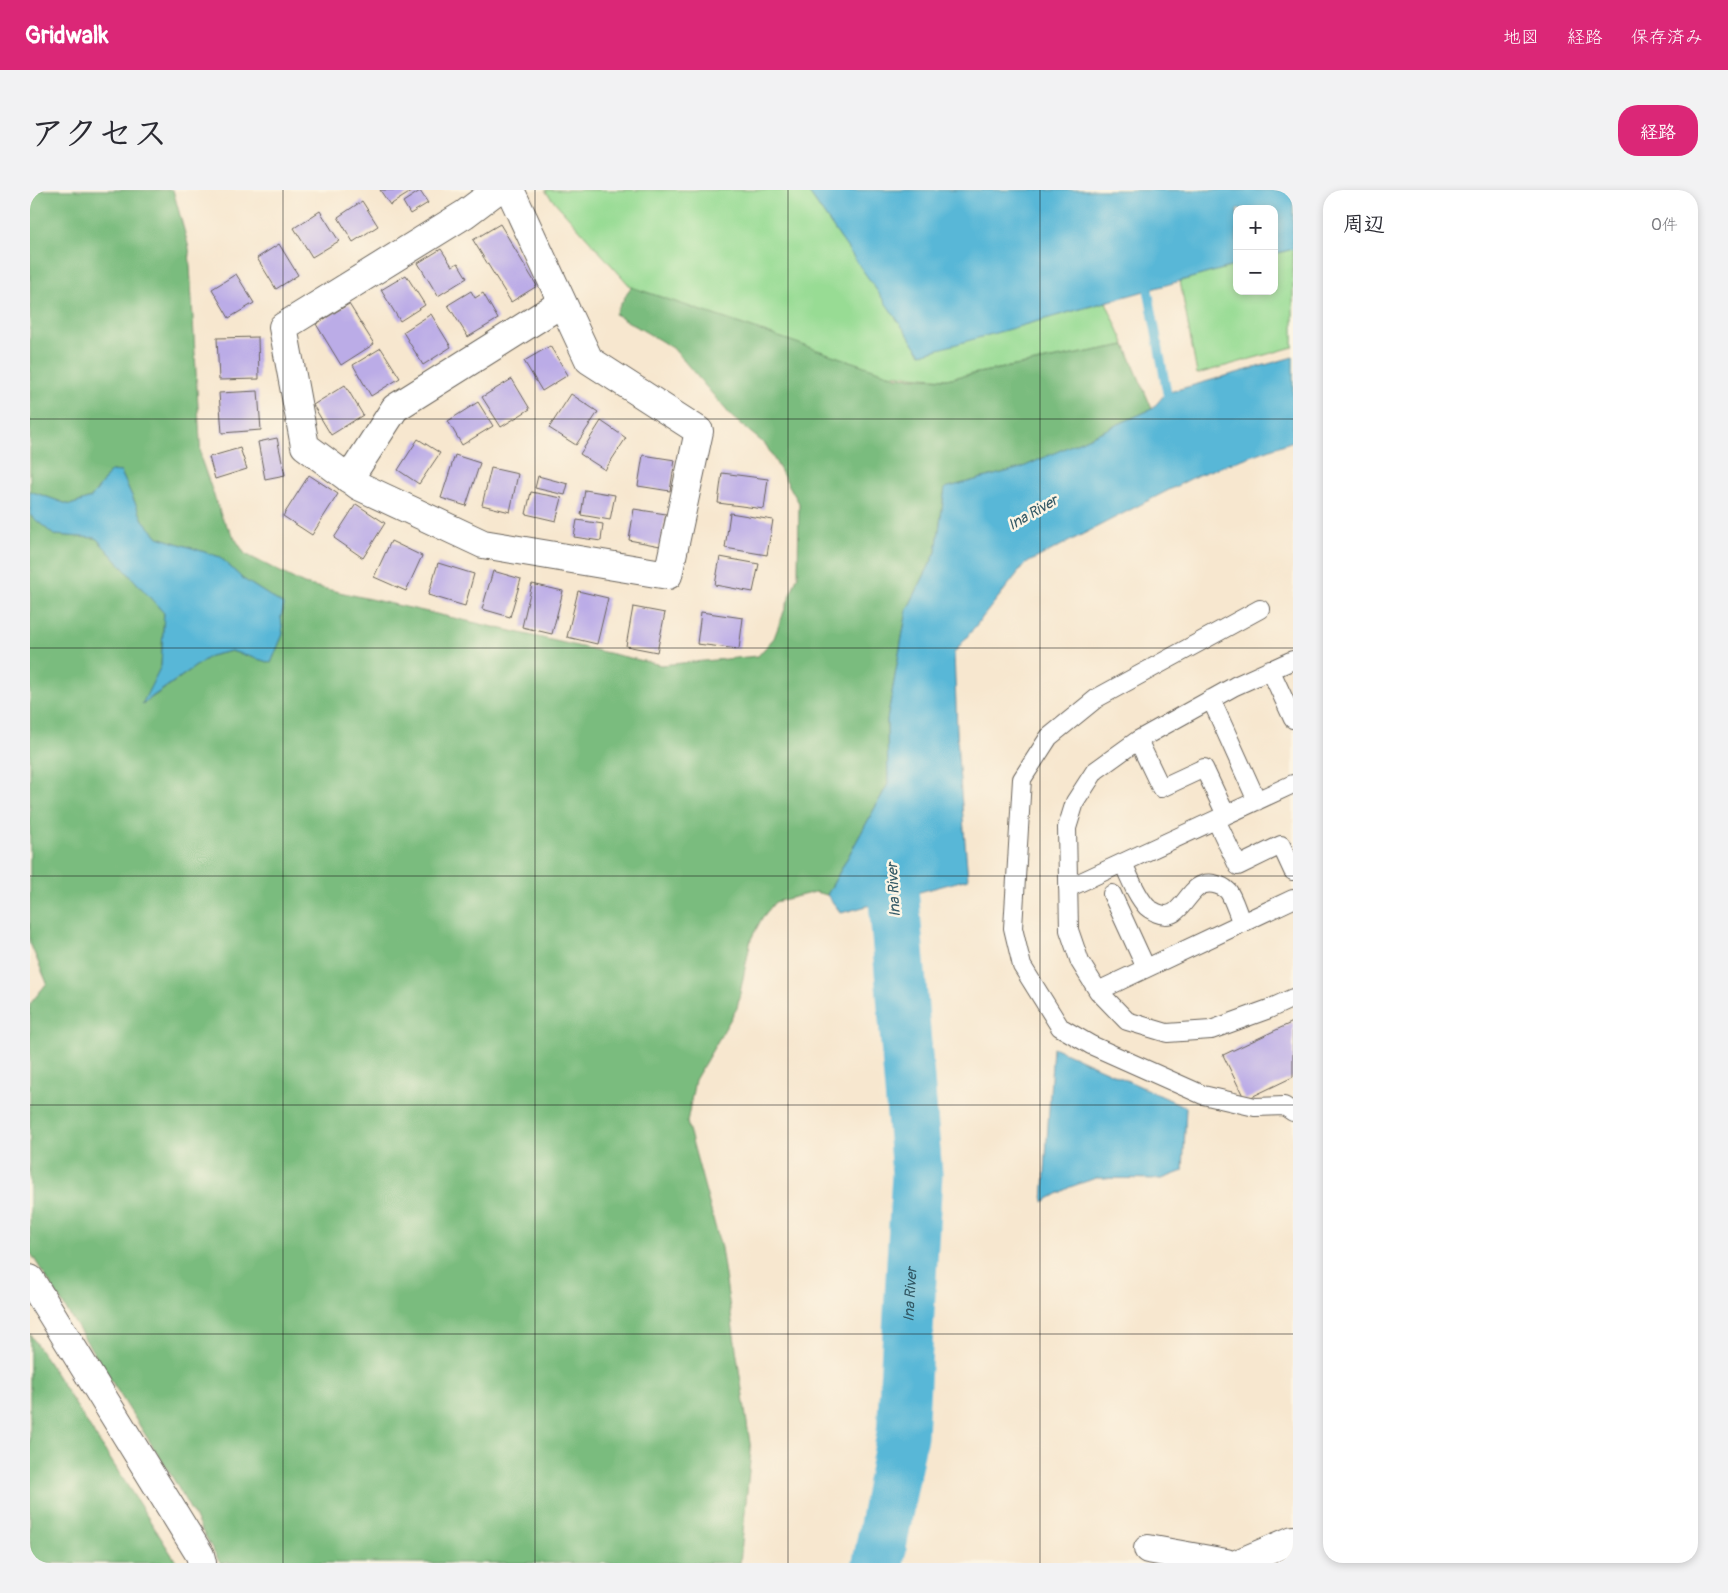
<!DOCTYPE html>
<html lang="ja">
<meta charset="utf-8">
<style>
body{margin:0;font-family:Pangolin,"Klee One",sans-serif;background:#f2f2f3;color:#2b2b33}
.controls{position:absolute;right:15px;top:15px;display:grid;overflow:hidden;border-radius:10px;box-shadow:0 2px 8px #0003}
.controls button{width:45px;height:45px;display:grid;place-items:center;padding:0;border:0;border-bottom:1px solid #e1e1e2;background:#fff;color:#2b2b33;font:25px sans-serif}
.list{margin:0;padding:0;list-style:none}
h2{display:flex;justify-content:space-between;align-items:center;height:65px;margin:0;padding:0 20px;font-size:21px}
h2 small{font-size:16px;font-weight:400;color:#7c7c81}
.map{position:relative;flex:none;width:1263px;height:1373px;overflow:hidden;border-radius:20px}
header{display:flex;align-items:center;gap:30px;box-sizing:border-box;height:70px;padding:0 25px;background:#db2777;color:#fff}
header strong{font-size:24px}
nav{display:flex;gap:28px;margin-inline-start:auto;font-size:18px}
.intro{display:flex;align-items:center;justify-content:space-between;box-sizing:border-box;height:120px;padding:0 30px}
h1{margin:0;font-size:35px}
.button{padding:12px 22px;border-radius:20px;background:#db2777;color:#fff;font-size:18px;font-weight:700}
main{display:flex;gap:30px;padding:0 30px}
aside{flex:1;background:#fff;border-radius:20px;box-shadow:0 2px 8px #0003}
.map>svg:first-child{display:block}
</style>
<header>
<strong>Gridwalk</strong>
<nav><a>地図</a><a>経路</a><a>保存済み</a></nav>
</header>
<div class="intro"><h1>アクセス</h1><a class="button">経路</a></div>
<main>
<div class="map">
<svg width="1263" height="1373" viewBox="0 0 1263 1373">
<rect width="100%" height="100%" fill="#fcf5e5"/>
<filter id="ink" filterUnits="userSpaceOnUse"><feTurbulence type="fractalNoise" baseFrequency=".02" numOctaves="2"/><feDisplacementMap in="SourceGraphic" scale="10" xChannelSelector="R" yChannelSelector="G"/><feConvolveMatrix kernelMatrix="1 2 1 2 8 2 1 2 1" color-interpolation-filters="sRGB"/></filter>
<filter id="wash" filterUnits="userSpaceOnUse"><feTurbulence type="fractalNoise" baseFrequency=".0096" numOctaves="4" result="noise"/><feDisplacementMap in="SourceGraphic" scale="20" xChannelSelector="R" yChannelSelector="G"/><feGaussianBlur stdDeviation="1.12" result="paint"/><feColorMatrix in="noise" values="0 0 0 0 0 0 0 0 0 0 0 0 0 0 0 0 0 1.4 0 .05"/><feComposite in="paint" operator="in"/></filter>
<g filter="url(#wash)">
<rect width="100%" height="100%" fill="#f7e7cf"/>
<!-- green -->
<path fill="#98dc94" stroke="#5a7c58" d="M516 0H777L891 163 1076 112 1095 155 916 189 857 184 601 97 516 2Z
M1263 59V157L1167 184 1150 91 1207 75V101H1244V64Z"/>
<!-- forest -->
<path fill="#7abc7e" stroke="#4b6c4d" d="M0 0H143L159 58 171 269 192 328 215 364 274 394 631 475 728 466 744 448 768 385 769 313 736 255 702 227 643 158 585 124 601 97 867 187 916 189 1095 155 1122 219 991 278 915 298 906 362 877 420 857 530 858 594 797 705 785 702 745 712 732 728 721 749 707 818 665 890 657 932 691 1058 721 1260 710 1373H190L144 1290 0 1062V814L17 793 0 753V325L24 345 66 348 134 423 131 476 113 514 180 466 201 461 241 473 253 444 251 427 254 415 213 389 190 367 128 347 113 330 91 282 81 281 61 308 40 315 0 301Z
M0 1144 147 1373H0Z"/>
<!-- water -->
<path fill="#59b7d7" stroke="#3a6a7a" d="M777 0H1263V59L1244 64V19H1207V75L891 164Z
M1263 167V251L1168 285 995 374 924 463 928 566 938 689 811 723 797 705 858 594 857 530 877 420 906 362 915 298 991 278 1122 219 1136 203Z
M81 281 91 282 113 330 128 347 190 367 213 389 254 415 251 427 253 444 241 473 201 461 180 466 112 514 131 476 134 423 66 348 24 345 0 325V301L40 315 61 308Z
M1023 857 1156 917 1153 981 1132 989 1066 988 1040 997 1013 1012Z"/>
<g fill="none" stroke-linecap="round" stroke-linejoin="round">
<!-- stream -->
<path stroke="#59b7d7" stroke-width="9" d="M1116 89 1139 214"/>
<!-- river -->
<path stroke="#59b7d7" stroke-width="51" id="s1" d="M848 1373 872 1245 887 984 861 675 867 638"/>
</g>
<g id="blocks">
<!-- building -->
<path fill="#bbace7" d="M350 0H384L360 15Z
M390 1 398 13 380 24 373 12Z
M332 11 348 36 323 52 308 27Z
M290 21 309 51 282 67 264 38Z
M470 34 507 96 481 112 443 50Z
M249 54 268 85 246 99 227 68Z
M411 59 422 76 428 73 437 88 408 106 388 73Z
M206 84 224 113 199 128 182 99Z
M376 85 395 115 370 131 351 100Z
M441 101 445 108 453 103 468 129 438 147 418 115Z
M319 114 344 154 311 175 286 134Z
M401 124 421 157 393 175 373 142Z
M228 147 229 189 189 190 187 148Z
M520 156 538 185 512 201 494 171Z
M351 158 370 188 341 206 323 175Z
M482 189 500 219 471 237 452 207Z
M315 195 333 225 301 245 283 215Z
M228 201 231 240 192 243 189 203Z
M541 204 568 222 546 255 519 238Z
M448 212 463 236 432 255 418 231Z
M571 231 596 248 575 280 550 264Z
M247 248 255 285 235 289 228 252Z
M388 249 410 263 389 294 368 280Z
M210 258 217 279 185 289 179 267Z
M425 265 450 273 436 316 411 308Z
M613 265 645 270 640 301 608 296Z
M461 278 488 284 480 322 452 315Z
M692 283 738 289 734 319 688 313Z
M279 285 308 304 282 345 253 326Z
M508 286 538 294 535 305 505 298Z
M555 300 585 305 580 330 551 325Z
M501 302 532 308 526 331 496 324Z
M326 314 355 333 333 368 304 348Z
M604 319 636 324 630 356 599 350Z
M700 323 743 330 737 365 695 358Z
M547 330 573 334 571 351 544 347Z
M361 351 392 366 376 401 344 387Z
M690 367 729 374 723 402 685 395Z
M408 373 444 384 435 416 398 405Z
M463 381 491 389 480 427 452 419Z
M502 394 533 401 522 444 492 437Z
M548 401 578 408 567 454 537 447Z
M603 417 635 423 627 462 596 456Z
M671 422 713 428 709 459 667 454Z
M1263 832V887L1215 910 1193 865Z"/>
</g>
</g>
<g filter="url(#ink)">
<use href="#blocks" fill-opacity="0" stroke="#69635b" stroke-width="1"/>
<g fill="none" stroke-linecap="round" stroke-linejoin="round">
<!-- service casing -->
<g stroke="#69635b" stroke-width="20">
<path id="service" d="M1230 419 1067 508 1019 547 992 589 983 738 992 776 1030 837 1061 855 1173 905 1225 917 1254 916 1263 922
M1263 470 1205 496 1108 550 1065 581 1045 612 1037 638 1039 740 1050 772 1068 801 1097 831 1137 843 1181 840 1239 819 1263 808
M1240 479 1263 529
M1181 509 1227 611
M1108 550 1131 598 1174 578 1196 625
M1186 630 1208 676 1251 655 1263 681
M1093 673C1100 688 1106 705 1117 717 1120 720 1124 721 1127 723 1155 735 1156 688 1184 694 1189 695 1194 697 1198 701 1203 707 1208 725 1212 733
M1038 698 1263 594
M1082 704 1116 778
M1068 801 1263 709"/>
</g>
<!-- minor casing -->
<g stroke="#69635b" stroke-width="30">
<path id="minor" d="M467 0 435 24 253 137 275 256 329 296 453 354 638 385 669 241 559 170 480 0
M319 289 365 218 532 113
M1118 1359 1196 1373
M1209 1373 1263 1350"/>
</g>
<!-- tertiary casing -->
<g stroke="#69635b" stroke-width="30">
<path id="tertiary" d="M0 1089 170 1365 172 1373"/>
</g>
<!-- service -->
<use href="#service" stroke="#fff" stroke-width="18"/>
<!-- minor -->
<use href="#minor" stroke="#fff" stroke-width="28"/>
<!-- tertiary -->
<use href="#tertiary" stroke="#fff" stroke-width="28"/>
</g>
</g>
<!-- grid -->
<path fill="none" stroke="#1c1c1c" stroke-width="1" stroke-opacity="0.55" d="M253 0V1373M505 0V1373M758 0V1373M1010 0V1373M0 229H1263M0 458H1263M0 686H1263M0 915H1263M0 1144H1263"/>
<g text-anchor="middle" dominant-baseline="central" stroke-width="5" stroke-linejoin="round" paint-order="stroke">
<!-- water labels -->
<g font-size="15" font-style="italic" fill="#345a67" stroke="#fcf5e5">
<text transform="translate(1003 323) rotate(-30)">Ina River</text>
<text transform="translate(864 700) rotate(-93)">Ina River</text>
<text stroke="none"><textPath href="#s1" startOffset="271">Ina River</textPath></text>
</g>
</g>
</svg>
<div class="controls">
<button>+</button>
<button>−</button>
</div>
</div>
<aside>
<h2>周辺<small>0件</small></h2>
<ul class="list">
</ul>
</aside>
</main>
